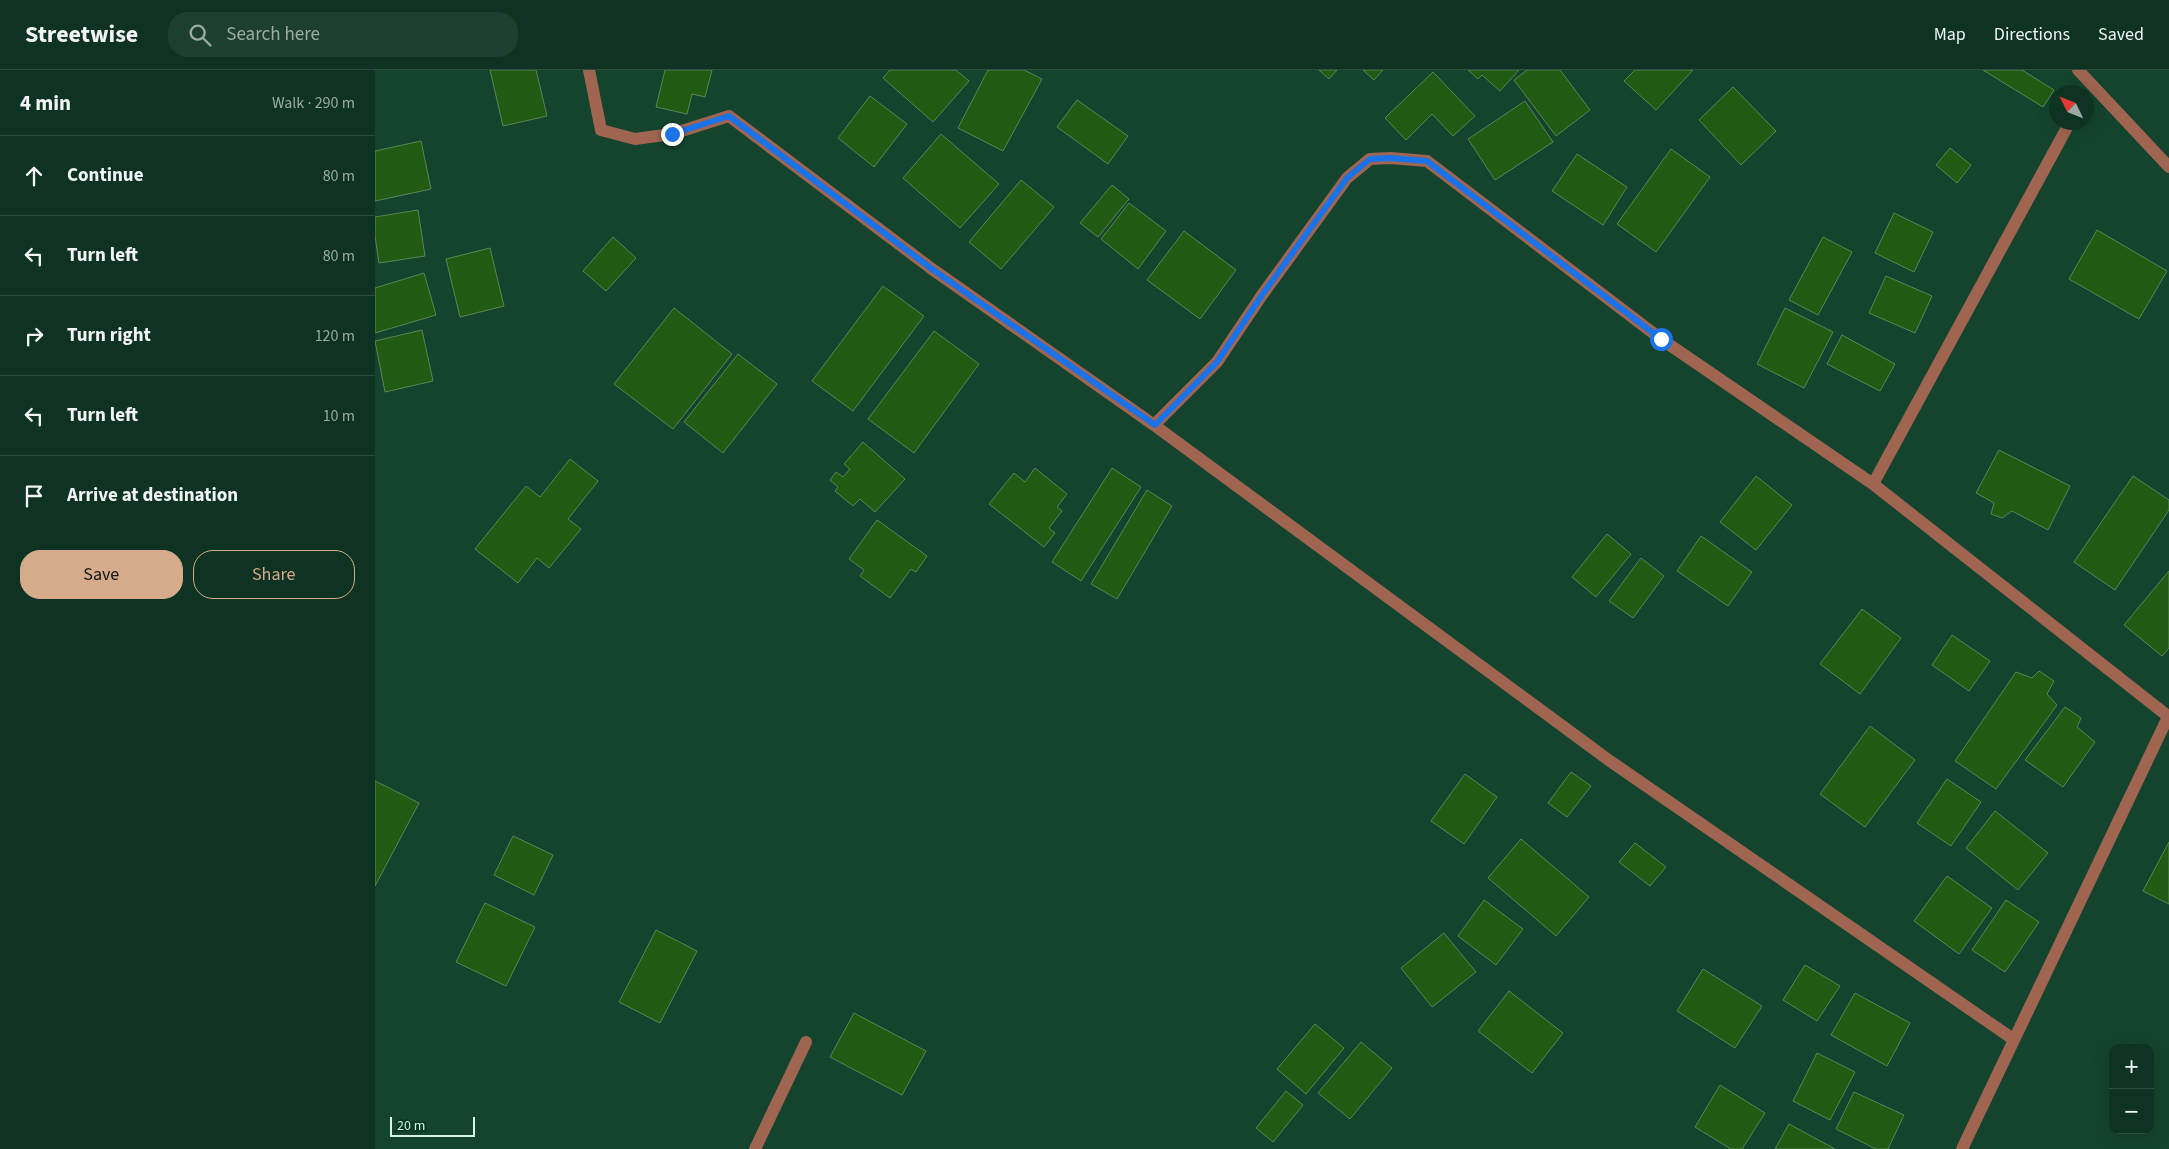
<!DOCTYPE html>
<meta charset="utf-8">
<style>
body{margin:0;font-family:"Source Sans 3",sans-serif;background:#1d3f2f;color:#f1f3f6}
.controls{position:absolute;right:15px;bottom:15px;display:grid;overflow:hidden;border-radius:10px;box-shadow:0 5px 20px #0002}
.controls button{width:45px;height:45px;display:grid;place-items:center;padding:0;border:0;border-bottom:1px solid #2f4e40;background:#0f3322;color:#f1f3f6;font:25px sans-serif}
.compass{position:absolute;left:1674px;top:15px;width:45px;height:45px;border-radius:50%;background:#0f3322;box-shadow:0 5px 20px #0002;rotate:313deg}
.scale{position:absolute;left:15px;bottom:12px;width:85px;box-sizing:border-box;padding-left:5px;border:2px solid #d5f4e2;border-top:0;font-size:14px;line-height:18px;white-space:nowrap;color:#d5f4e2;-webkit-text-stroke:4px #063a24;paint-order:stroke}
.stop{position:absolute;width:15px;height:15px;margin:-11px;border:4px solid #1a73e8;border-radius:50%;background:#fff}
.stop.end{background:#1a73e8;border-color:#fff;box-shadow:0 1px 5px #0008}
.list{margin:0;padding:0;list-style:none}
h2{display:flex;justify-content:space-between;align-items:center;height:65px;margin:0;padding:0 20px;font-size:21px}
h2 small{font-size:16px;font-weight:400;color:#9baaa5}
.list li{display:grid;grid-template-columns:32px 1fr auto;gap:15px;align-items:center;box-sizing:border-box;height:80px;padding:0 20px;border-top:1px solid #2f4e40}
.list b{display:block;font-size:19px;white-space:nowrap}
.list em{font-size:16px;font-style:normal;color:#9baaa5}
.actions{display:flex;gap:10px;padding:15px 20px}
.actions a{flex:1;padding:11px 0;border:1px solid #d6ab8b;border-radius:20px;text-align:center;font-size:18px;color:#d6ab8b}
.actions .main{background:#d6ab8b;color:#111}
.icon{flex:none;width:28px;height:28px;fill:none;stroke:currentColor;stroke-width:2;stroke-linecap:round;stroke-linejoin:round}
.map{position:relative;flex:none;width:1794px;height:1079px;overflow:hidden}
header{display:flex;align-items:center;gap:30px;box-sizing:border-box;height:70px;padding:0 25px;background:#0f3322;border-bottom:1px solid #2f4e40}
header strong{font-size:24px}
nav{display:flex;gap:28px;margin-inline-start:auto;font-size:18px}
.search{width:350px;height:45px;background:#1d3f2f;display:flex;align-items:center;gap:12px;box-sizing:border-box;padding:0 18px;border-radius:20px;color:#9baaa5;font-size:19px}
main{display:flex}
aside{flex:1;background:#0f3322}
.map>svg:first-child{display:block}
</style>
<header>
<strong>Streetwise</strong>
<div class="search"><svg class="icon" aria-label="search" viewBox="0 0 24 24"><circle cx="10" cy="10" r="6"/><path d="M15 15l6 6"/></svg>Search here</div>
<nav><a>Map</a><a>Directions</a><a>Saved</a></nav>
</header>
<main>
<aside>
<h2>4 min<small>Walk · 290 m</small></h2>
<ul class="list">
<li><svg class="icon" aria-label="ahead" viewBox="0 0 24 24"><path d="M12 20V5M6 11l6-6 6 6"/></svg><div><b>Continue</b></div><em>80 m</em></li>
<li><svg class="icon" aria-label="left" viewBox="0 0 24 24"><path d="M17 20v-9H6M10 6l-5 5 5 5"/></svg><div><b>Turn left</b></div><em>80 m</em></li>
<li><svg class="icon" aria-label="right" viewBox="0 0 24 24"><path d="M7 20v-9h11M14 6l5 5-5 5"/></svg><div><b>Turn right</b></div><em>120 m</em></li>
<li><svg class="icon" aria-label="left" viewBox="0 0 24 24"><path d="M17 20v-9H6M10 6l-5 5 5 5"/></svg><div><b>Turn left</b></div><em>10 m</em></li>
<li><svg class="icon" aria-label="arrive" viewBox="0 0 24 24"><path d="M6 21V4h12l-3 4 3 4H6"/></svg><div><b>Arrive at destination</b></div></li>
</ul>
<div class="actions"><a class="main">Save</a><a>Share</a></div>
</aside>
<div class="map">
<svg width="1794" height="1079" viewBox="0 0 1794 1079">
<rect width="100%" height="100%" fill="#14442e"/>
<!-- building -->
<path fill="#215a13" stroke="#5d8355" d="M115 0H161L172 46 128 56Z
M290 0H337L330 27 317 24 312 44 281 37Z
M515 0H581L594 11 558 52 508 8Z
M613 0H649L667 9 628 81 583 58Z
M944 0H962L954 9Z
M988 0H1008L999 10Z
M1093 0H1144L1125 21 1107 5 1103 9Z
M1152 0H1185L1215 40 1181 66 1139 10Z
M1260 0H1318L1281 40 1249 11Z
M1608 0H1647L1679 20 1668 37Z
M1058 2 1100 46 1078 66 1057 44 1031 70 1010 48Z
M1358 17 1401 61 1366 95 1324 50Z
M495 26 532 54 499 97 463 68Z
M702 30 753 66 733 94 682 57Z
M1150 31 1178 72 1120 110 1093 69Z
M566 64 624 114 585 158 528 108Z
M46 71 56 119 0 131V81Z
M1575 78 1596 95 1582 113 1561 95Z
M1296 79 1335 107 1281 182 1242 154Z
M1202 84 1252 117 1228 155 1177 121Z
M646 110 679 137 626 199 594 172Z
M737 115 754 129 723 167 705 153Z
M754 133 791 161 763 199 726 169Z
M43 140 50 186 4 193 0 166V147Z
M1519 143 1558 162 1539 202 1500 183Z
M1722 160 1792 201 1764 249 1694 209Z
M809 161 861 200 825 249 772 210Z
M238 167 261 188 231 221 208 201Z
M1448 167 1477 182 1443 245 1414 230Z
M115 178 129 236 85 247 71 189Z
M49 203 61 245 0 263V218Z
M1511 206 1557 226 1540 263 1494 243Z
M508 216 549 246 478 341 437 311Z
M299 238 357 284 298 359 239 314Z
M1410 238 1458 262 1429 318 1382 294Z
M47 260 58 311 10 322 0 271Z
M559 261 604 294 539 383 493 349Z
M1467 265 1520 294 1505 321 1452 294Z
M363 284 402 314 348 383 309 352Z
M488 372 530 409 500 442 485 429 478 436 460 421 463 417 455 410 461 402 468 407 475 399 469 394Z
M1624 380 1695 416 1673 460 1637 441 1627 448 1616 444 1619 433 1601 423Z
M195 389 223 411 193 449 206 459 174 498 162 488 143 513 100 479 151 416 165 427Z
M660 398 692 424 682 437 687 441 674 458 680 463 669 477 614 434 639 403 650 412Z
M737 398 766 417 706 511 677 492Z
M1381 406 1417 435 1381 480 1345 452Z
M1758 406 1794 430V440L1740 520 1699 492Z
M772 420 797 436 742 529 716 514Z
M502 450 552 486 541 502 536 499 515 528 485 506 489 500 474 489Z
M1232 464 1256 484 1221 527 1197 507Z
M1326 466 1377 502 1353 536 1302 501Z
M1266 488 1289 506 1258 548 1234 531Z
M1794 501V578L1787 586 1749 555Z
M1487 539 1526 568 1485 624 1445 594Z
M1577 565 1615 591 1594 621 1557 595Z
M1664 601 1679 611 1672 624 1682 635 1621 719 1580 691 1641 602 1657 608Z
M1690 637 1706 648 1702 657 1720 672 1688 717 1650 690Z
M1495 656 1540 690 1490 757 1445 724Z
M1196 702 1216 716 1192 747 1173 733Z
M1090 704 1122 727 1089 774 1056 751Z
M1572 709 1606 732 1576 776 1542 753Z
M0 711 44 733 0 816Z
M1620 741 1673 783 1643 820 1591 778Z
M138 766 178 785 159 825 119 805Z
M1146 769 1214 827 1181 866 1113 808Z
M1794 772V834L1768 821Z
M1260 773 1291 797 1275 816 1244 792Z
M1572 806 1617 838 1584 884 1539 851Z
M1109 830 1148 859 1121 895 1083 866Z
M1631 830 1664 852 1630 902 1597 880Z
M110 833 160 857 131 916 81 892Z
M281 860 322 881 285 953 244 932Z
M1069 863 1101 902 1057 937 1026 898Z
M1430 895 1465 916 1442 951 1408 930Z
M1328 899 1387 936 1360 978 1302 941Z
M1134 921 1188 963 1157 1003 1103 961Z
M1480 923 1535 953 1512 996 1456 965Z
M479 943 551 981 527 1025 455 987Z
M940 954 969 978 931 1024 902 999Z
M986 972 1017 998 975 1049 943 1023Z
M1442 983 1480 1002 1455 1050 1418 1031Z
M1345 1015 1390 1043 1367 1079H1356L1320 1057Z
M911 1021 928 1035 898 1072 881 1058Z
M1479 1022 1529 1045 1513 1079H1501L1461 1059Z
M1414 1054 1460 1079H1400Z"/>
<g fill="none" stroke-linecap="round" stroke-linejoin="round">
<!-- street -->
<path stroke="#9f6551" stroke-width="12" d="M214 0 226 60 260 69 297 64 354 46 557 199 779 355 1235 691 1638 969
M1703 0 1794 97
M779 355 842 292 887 225 972 108 995 89 1015 88 1052 91 1286 269 1498 414 1794 647
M1498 414 1695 52
M380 1079 431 972
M1587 1079 1793 647"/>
</g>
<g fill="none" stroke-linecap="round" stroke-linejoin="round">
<!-- route -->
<path stroke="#1a73e8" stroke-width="6" d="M297 64 354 46 557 199 780 355 842 292 887 225 972 108 995 89 1015 88 1052 91 1286 269"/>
</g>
</svg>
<div class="controls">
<button>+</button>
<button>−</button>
</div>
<svg class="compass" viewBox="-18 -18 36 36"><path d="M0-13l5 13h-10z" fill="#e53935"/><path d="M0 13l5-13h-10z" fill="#9baaa5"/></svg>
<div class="scale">20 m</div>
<div class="stop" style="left:1286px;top:269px"></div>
<div class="stop end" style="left:297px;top:64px"></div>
</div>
</main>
